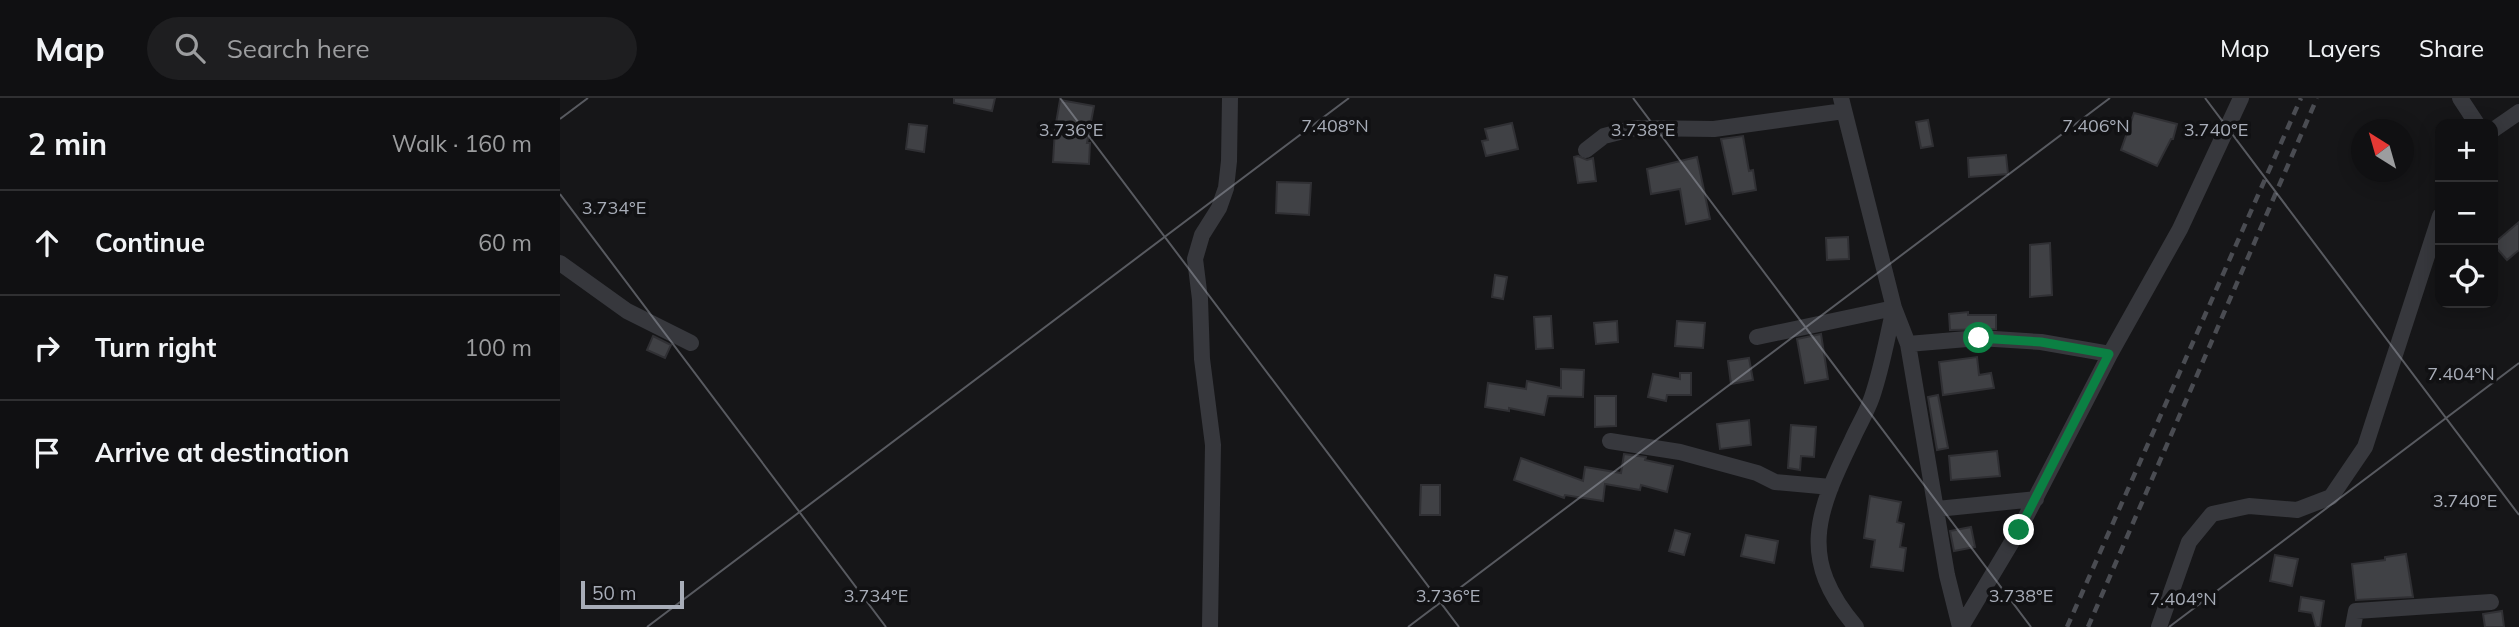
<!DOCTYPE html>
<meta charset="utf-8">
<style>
body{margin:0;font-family:Mulish,sans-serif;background:#1e1e20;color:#f1f3f6}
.controls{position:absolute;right:21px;top:21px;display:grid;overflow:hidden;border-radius:14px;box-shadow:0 4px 18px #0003}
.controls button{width:63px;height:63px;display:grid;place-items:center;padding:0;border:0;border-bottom:2px solid #303032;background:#101012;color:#f1f3f6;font:35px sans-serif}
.compass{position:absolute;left:1791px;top:21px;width:63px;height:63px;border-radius:50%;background:#101012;box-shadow:0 4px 18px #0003;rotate:323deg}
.scale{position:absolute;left:21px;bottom:18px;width:103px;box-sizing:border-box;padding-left:7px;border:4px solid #a8adb8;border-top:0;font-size:19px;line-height:24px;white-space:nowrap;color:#a8adb8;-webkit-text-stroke:5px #111113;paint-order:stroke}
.stop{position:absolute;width:21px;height:21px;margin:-16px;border:5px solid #0b8043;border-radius:50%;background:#fff}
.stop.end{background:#0b8043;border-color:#fff;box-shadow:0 2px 7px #0008}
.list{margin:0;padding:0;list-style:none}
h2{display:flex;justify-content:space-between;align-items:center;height:91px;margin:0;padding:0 28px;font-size:30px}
h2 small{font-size:23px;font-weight:400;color:#9c9d9f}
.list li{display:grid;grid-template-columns:46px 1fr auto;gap:21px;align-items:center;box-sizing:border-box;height:105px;padding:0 28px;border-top:2px solid #303032}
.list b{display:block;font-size:26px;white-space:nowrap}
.list em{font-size:23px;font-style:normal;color:#9c9d9f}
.icon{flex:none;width:38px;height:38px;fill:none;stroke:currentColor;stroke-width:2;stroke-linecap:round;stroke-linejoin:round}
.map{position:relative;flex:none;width:1959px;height:529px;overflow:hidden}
header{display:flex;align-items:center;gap:42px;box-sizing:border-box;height:98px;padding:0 35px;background:#101012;border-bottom:2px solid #303032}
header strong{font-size:33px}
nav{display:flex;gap:38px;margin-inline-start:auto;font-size:24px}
.search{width:490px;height:63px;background:#1e1e20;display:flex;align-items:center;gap:18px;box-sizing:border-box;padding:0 24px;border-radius:38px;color:#9c9d9f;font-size:26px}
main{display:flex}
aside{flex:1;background:#101012}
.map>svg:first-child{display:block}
</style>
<header>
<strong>Map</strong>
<div class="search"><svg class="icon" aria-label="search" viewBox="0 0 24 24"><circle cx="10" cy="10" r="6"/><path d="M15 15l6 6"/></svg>Search here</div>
<nav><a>Map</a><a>Layers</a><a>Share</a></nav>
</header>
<main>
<aside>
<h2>2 min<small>Walk · 160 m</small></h2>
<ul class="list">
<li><svg class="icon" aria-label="ahead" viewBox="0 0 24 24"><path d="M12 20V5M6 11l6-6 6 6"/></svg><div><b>Continue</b></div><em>60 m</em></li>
<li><svg class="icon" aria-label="right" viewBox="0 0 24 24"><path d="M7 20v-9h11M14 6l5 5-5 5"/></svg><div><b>Turn right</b></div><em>100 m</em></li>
<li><svg class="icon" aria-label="arrive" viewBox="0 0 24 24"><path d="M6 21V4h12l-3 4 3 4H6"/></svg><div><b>Arrive at destination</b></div></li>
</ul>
</aside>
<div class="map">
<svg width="1959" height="529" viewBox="0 0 1959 529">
<rect width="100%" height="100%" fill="#161618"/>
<!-- building -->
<path fill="#404145" stroke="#303034" stroke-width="2" d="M394 0H435L432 13 394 5Z
M500 2 534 8 527 45H530L529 66 493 64 495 31Z
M1574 15 1617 26 1613 41H1611L1597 68 1561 52Z
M1368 22 1373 48 1361 50 1356 24Z
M952 25 958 51 926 58 922 43 928 42 925 31Z
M349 26 367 28 364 54 346 51Z
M1183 38 1189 73 1193 72 1196 92 1173 96 1161 41Z
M1446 57 1448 76 1409 79 1408 60Z
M1018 58 1027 62 1033 60 1036 83 1018 85 1014 59Z
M1137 59 1150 121 1126 126 1120 91 1091 96 1087 71Z
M717 84 751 85 749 117 716 115Z
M1959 124V152L1947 162 1933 146Z
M1288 139 1289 161 1267 162 1266 140Z
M1490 145 1492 197 1470 199V147Z
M935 177 947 179 943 201 932 199Z
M1408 214V217H1436V231L1390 232 1389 216Z
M991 218 993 250 976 251 974 219Z
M1057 223 1058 244 1036 246 1034 225Z
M1117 223 1145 225 1143 250 1115 248Z
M1261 236 1268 281 1245 285 1237 241Z
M93 238 111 247 105 260 87 252Z
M1417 259 1419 277 1431 275 1434 290 1383 297 1379 264Z
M1189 260 1193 282 1171 286 1168 263Z
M1001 271 1024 272 1023 299 988 298 984 317 949 310V313L925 309 928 285 966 291 967 283 1001 290Z
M1120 275H1131V297H1107L1106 303 1088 299 1093 276 1120 281Z
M1378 297 1388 350 1377 352 1368 299Z
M1035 298H1056V328L1035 329Z
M1189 322 1191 347 1160 351 1157 326Z
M1231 327 1256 329 1254 359 1241 358 1240 372 1228 370Z
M1437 353 1440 378 1391 382 1389 358Z
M1064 356 1086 359 1085 362 1113 368 1107 394 1081 387 1080 392 1045 386 1043 403 1005 397 1004 400 954 382 961 360 1023 383 1025 369 1061 375Z
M861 387H880V417H860Z
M1310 398 1341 404 1337 424 1344 426 1340 449 1346 450 1343 473 1311 469 1315 442 1304 440Z
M1411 429 1415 449 1394 453 1390 433Z
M1115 432 1130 436 1124 457 1109 453Z
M1186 437 1218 443 1214 465 1181 458Z
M1846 456 1853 499 1796 502 1792 466 1825 462V459Z
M1715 457 1738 461 1732 488 1710 483Z
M1741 499 1764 503 1760 529H1756L1752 515 1739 513Z
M1942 513 1944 529H1925L1923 516Z"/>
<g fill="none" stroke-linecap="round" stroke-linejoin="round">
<!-- street -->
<path stroke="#37383d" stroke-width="16" d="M1281 0 1334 210 1348 246 1387 477 1400 529
M1900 0 1917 26
M1933 32 1959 14
M1026 52 1044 38 1075 30 1154 31 1284 13
M0 165 67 213 131 245
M1197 239 1334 210C1327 240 1322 270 1312 299 1307 314 1298 328 1292 342 1256 416 1238 461 1296 529
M1348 246 1419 240 1481 244 1550 256
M1050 343 1120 354 1197 375 1215 384 1271 389
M1377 411 1476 401
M650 529 653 347 642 261 640 201 635 161 642 137 659 110 666 90 669 63 670 0
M1401 529 1459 432 1550 256 1620 131 1681 0
M1599 529 1629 444 1652 416 1689 408 1737 412 1771 399 1805 349 1880 118
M1793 529 1796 513 1931 504"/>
<!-- rail -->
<path stroke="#4a4c52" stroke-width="4.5" stroke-dasharray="9 7" stroke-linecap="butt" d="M1507 529 1741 0
M1528 529 1757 0"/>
</g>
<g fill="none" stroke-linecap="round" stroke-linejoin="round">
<!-- route -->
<path stroke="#0b8043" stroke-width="9" d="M1419 240 1481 244 1549 256 1459 432"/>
</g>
<!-- ticks -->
<path fill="none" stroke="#a8adb8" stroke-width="2" stroke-opacity="0.45" d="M500 0 899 529M1073 0 1471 529M1645 0 1959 417M0 21 28 0M0 96 326 529M87 529 789 0M848 529 1550 0M1609 529 1959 265"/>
<g font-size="18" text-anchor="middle" fill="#a8adb8" stroke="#111113" stroke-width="7" stroke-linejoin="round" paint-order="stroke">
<text x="775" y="34">7.408°N</text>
<text x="1536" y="34">7.406°N</text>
<text x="511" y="38">3.736°E</text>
<text x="1083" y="38">3.738°E</text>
<text x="1656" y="38">3.740°E</text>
<text x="54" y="116">3.734°E</text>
<text x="1901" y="282">7.404°N</text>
<text x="1905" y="409">3.740°E</text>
<text x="316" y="504">3.734°E</text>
<text x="888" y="504">3.736°E</text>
<text x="1461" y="504">3.738°E</text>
<text x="1623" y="507">7.404°N</text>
</g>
</svg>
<div class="controls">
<button>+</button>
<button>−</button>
<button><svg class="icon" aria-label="locate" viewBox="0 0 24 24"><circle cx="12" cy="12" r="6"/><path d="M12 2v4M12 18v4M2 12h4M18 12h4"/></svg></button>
</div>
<svg class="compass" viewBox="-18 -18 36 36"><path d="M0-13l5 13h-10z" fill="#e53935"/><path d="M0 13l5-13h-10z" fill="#9c9d9f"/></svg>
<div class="scale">50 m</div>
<div class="stop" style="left:1419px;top:240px"></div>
<div class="stop end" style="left:1459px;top:432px"></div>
</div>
</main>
